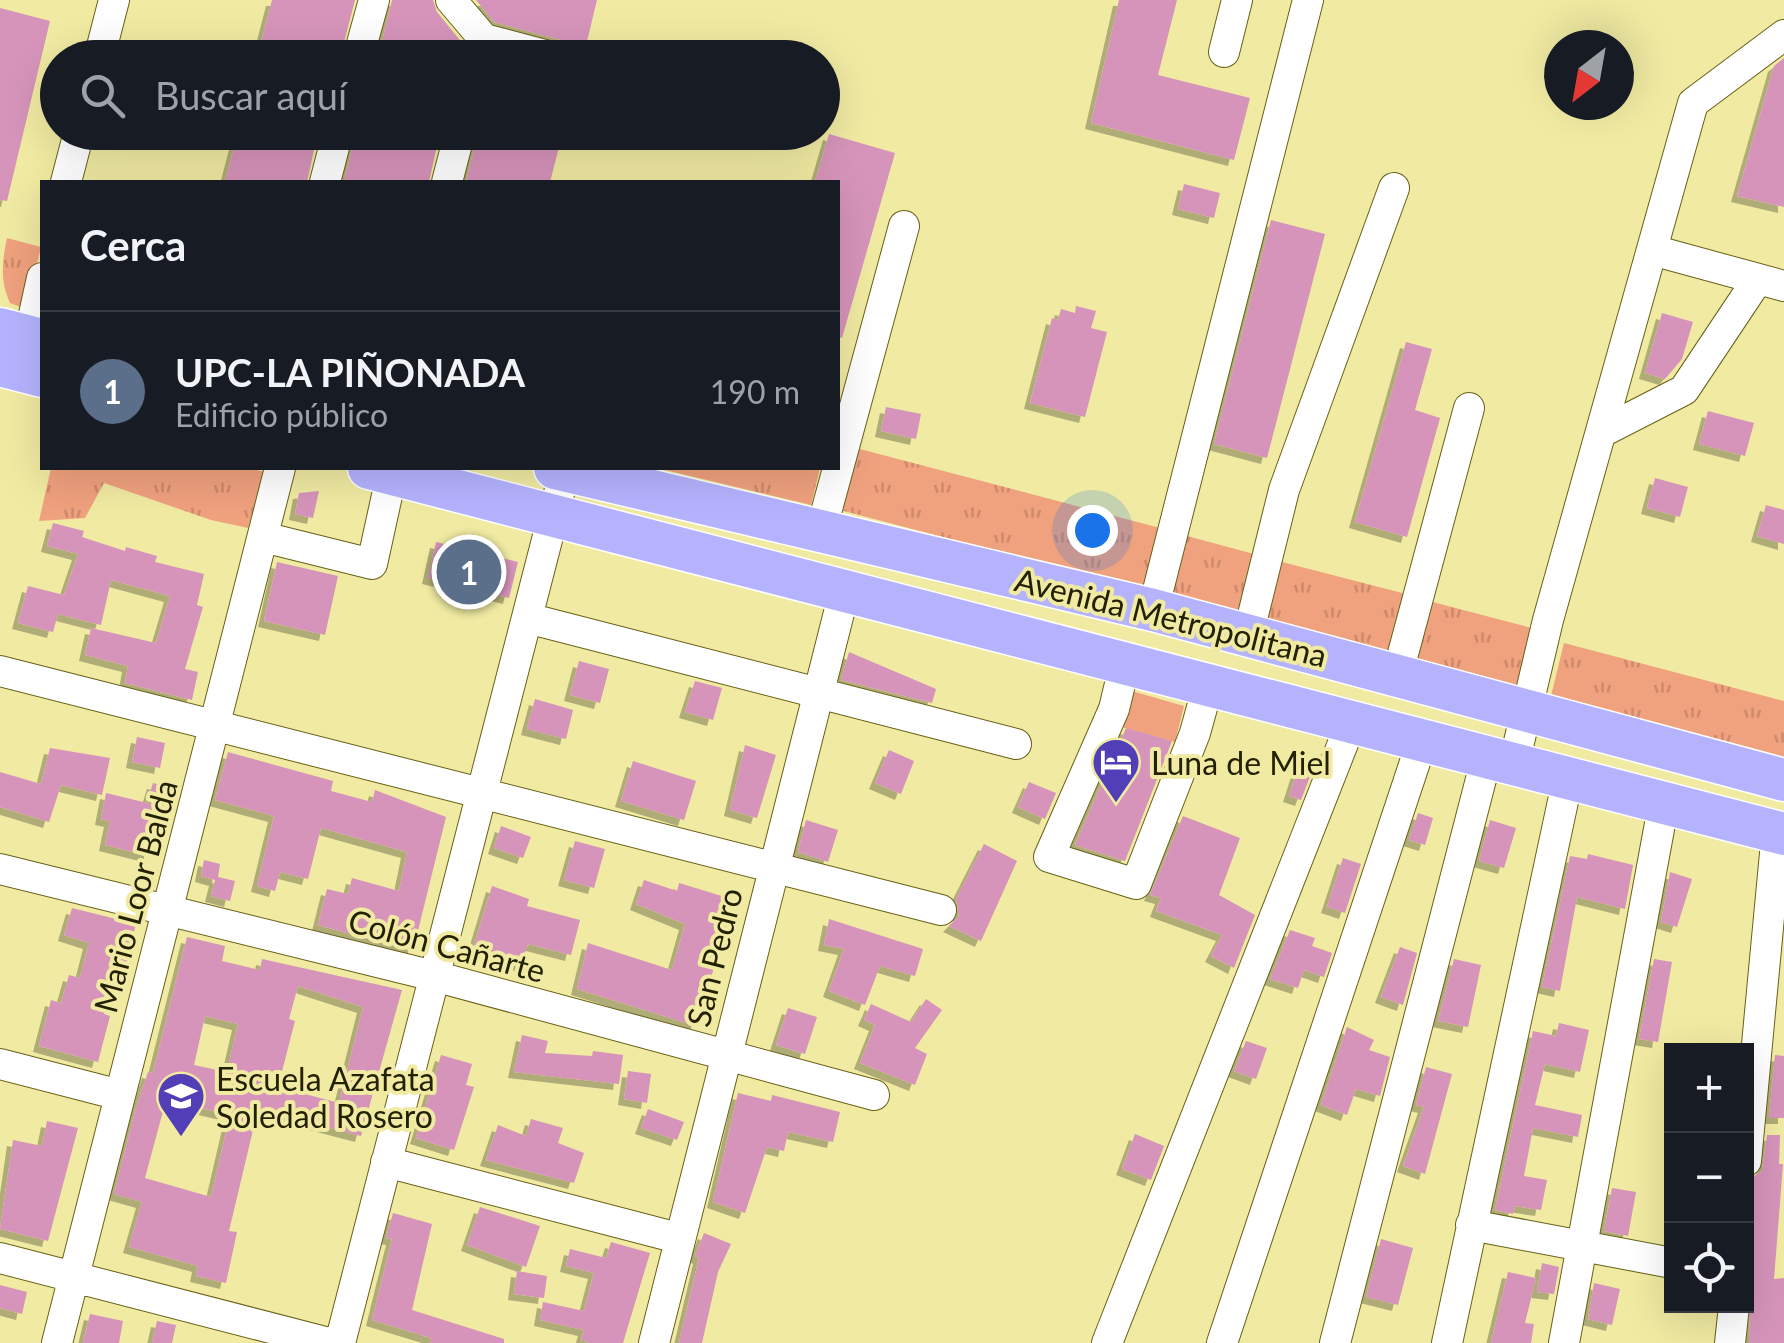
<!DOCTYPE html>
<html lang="es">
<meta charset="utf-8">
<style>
body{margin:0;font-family:Lato,sans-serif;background:#242831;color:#f1f3f6}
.controls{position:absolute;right:30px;bottom:30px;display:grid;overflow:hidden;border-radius:0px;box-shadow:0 10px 40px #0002}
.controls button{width:90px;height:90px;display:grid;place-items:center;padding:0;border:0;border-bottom:2px solid #363941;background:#171b24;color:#f1f3f6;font:50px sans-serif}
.compass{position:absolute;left:1544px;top:30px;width:90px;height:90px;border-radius:50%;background:#171b24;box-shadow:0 10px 40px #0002;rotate:211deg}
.you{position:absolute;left:1092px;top:530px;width:35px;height:35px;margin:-25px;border:8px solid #fff;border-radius:50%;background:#1a73e8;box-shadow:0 0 0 15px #1a73e833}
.badge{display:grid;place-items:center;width:65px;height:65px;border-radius:50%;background:#b45309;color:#fff;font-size:32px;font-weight:700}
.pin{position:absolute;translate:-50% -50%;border:5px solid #fff;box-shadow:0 2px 10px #0006}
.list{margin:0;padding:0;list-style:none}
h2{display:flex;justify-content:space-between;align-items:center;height:130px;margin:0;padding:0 40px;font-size:42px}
h2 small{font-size:32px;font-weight:400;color:#9ea1a6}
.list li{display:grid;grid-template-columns:65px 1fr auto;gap:30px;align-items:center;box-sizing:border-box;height:160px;padding:0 40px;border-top:2px solid #363941}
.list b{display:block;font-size:38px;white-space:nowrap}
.list p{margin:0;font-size:32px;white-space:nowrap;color:#9ea1a6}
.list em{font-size:32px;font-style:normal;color:#9ea1a6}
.icon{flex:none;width:55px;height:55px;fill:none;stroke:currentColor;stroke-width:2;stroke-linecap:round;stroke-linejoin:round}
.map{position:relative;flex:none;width:1784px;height:1343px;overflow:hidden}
.search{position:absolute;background:#171b24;box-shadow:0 10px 40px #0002;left:40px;top:40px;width:800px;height:110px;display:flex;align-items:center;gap:25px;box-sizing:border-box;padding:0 35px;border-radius:55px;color:#9ea1a6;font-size:38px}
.panel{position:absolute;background:#171b24;box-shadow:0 10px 40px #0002;left:40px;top:180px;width:800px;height:290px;border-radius:0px}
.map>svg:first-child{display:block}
</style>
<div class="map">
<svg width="1784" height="1343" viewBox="0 0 1784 1343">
<defs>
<pattern id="grass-tufts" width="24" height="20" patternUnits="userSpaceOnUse" patternTransform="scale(2.5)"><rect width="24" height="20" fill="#f0a17e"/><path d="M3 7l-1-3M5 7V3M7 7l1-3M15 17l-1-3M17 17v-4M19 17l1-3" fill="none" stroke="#ce8a6b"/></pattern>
<filter id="shadow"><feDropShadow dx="-6" dy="6" stdDeviation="0" flood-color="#0004"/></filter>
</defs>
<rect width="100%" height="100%" fill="#f0eaa2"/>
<!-- grass -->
<path fill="url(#grass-tufts)" d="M7 238 41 247 26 309 10 303C0 281 2 263 7 238Z
M856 448 1164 529 1149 591 840 510Z
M51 468H248L265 472 248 528 211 520 104 483 85 518 39 521Z
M657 468H820L811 505Z
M1187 536 1254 554 1238 615 1170 597Z
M1282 562 1406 594 1390 656 1266 624Z
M1429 601 1535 629 1519 690 1413 662Z
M1564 643 1784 701V766L1549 704Z"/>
<!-- green -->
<path fill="#f0a17e" d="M1128 690 1184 706 1175 742 1118 726Z"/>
<!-- building -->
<path fill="#d694ba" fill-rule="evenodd" filter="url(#shadow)" d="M272 0H355L340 58H257Z
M392 0H433L437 12 463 44 462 58H378Z
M476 0H597L583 58H574L570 45 561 40 494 22Z
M1119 0H1177L1158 75 1250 98 1234 160 1091 123Z
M0 8 50 21 7 201 0 200Z
M1784 58V207L1737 196 1774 66Z
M238 132H318L307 182H225Z
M356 132H440L429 182H344Z
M478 132H563L550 182H466Z
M829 134 895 153 842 338 838 337V182H815Z
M1184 184 1220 193 1214 218 1178 209Z
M1271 220 1325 234 1267 458 1214 444Z
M1076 306 1096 311 1091 328 1107 332 1085 417 1030 403 1052 318 1058 320 1061 309 1075 313Z
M1662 313 1693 322 1682 359 1665 379 1645 373Z
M1406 342 1432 349 1415 410 1440 418 1407 537 1355 522Z
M886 407 921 414 916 439 881 431Z
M1708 411 1754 423 1745 456 1699 444Z
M1655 478 1688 487 1680 517 1647 508Z
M319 491 313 518 295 514 299 493Z
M1766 505 1784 510V544L1757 536Z
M53 523 84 531 82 537 125 551 126 547 157 556 155 562 204 574 197 605 203 607 185 669 198 672 192 700 125 683 128 666 85 655 91 628 156 643 170 596 111 580 101 625 58 614 53 632 18 623 28 586 64 595 78 554 47 546Z
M436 542 518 562 509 598 428 578Z
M277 562 338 576 325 635 264 621Z
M849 652 936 689 932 703 841 680Z
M579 661 609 669 600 703 570 695Z
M695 681 722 688 713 720 685 712Z
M535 699 573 710 566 739 527 729Z
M1126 728 1172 741 1125 861 1075 845Z
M137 737 165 743 160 768 132 762Z
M745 745 776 755 757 818 730 810Z
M50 748 110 758 102 795 61 785 49 822 0 807V772L41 784Z
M889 750 914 761 901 794 875 783Z
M228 752 333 781 331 791 372 802 375 790 446 817 413 951 318 925 327 889 348 894 352 878 399 891 407 852 321 828 308 879 280 872 275 891 257 886 274 816 215 800Z
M1302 756 1316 761 1301 800 1289 796Z
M633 761 696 781 684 820 621 801Z
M1029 782 1056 793 1045 819 1018 807Z
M153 783 173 788 169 804 148 799Z
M106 793 160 806 149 856 105 845 110 821 101 819Z
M1418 813 1433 818 1425 845 1409 840Z
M1183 816 1240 838 1219 895 1255 915 1234 968 1211 956 1222 935 1156 911 1161 898 1150 895Z
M806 820 838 830 828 862 798 852Z
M1490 820 1516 828 1504 868 1479 861Z
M501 826 531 837 523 858 494 848Z
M575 841 605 849 594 888 564 880Z
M984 844 1017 861 981 941 949 926 959 916 956 899Z
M1588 854 1633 865 1625 909 1577 897 1560 991 1542 987 1570 856 1587 859Z
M1343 858 1361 864 1345 913 1327 907Z
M204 860 220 864 218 877 235 881 230 901 211 896 215 880 201 876Z
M1670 872 1692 879 1677 927 1661 922Z
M644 880 677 891 679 883 735 900 696 1026 577 989 588 943 672 970 685 924 636 904Z
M492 886 529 899 527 906 580 920 571 955 528 944 521 965 473 949Z
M72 908 136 924 122 981 114 980 104 1014 110 1016 98 1062 39 1046 51 1000 61 1003 69 975 80 978 89 943 64 935Z
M829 919 923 949 915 976 880 966 865 1005 829 991 844 949 824 945Z
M1290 930 1315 938 1312 946 1332 953 1324 977 1304 970 1298 988 1270 979Z
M187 937 225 946 222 961 260 970 262 959 402 990 361 1136 258 1109 229 1231 237 1232 226 1283 196 1276 198 1266 129 1247 142 1202 114 1194 136 1108 148 1072 153 1073ZM298 986 363 1007 339 1103 278 1087 295 1021 289 1019ZM205 1016 238 1024 227 1072 194 1065ZM166 1100 230 1115 211 1197 145 1178Z
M1400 947 1417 953 1403 1005 1381 997Z
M1454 959 1481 965 1468 1027 1438 1021Z
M1654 959 1672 962 1658 1042 1639 1039Z
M926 999 942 1010 915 1048 927 1054 915 1085 860 1063 875 1025 864 1020 871 1004 911 1022Z
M788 1008 817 1017 805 1054 776 1045Z
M1559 1023 1589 1030 1580 1072 1545 1064 1535 1105 1582 1115 1578 1137 1533 1128 1524 1176 1547 1180 1541 1210 1515 1206 1513 1214 1495 1210 1533 1031 1556 1036Z
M1347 1027 1374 1040 1369 1050 1390 1057 1380 1096 1356 1089 1347 1115 1321 1105Z
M522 1035 548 1041 545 1053 592 1056 593 1051 623 1055 619 1084 514 1072Z
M1246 1041 1267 1048 1256 1079 1234 1071Z
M441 1055 472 1064 466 1085 474 1087 454 1150 416 1138Z
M1775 1055 1784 1056V1118H1769Z
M1426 1067 1452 1074 1425 1174 1403 1166 1424 1107 1416 1105Z
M628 1071 651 1074 647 1103 624 1099Z
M738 1093 771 1101 772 1095 840 1112 833 1142 788 1132 784 1151 767 1147 745 1213 713 1202Z
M648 1109 684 1122 677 1140 641 1128Z
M531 1119 563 1128 558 1143 584 1153 574 1183 486 1160 498 1125 526 1136Z
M47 1121 78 1128 48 1241 0 1229 13 1140 42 1146Z
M1135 1134 1164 1146 1151 1180 1122 1169Z
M1767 1135H1780L1779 1164H1783L1774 1279 1784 1278V1343H1749L1754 1189H1748L1749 1179 1762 1171Z
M1612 1188 1636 1192 1628 1236 1604 1231Z
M480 1207 540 1226 526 1267 467 1245Z
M393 1213 432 1224 412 1310 504 1339V1343H430L431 1338 372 1320 392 1239 386 1238Z
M704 1233 731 1244 718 1272 702 1343H679L699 1258 695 1256Z
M1381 1239 1413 1248 1398 1305 1366 1297Z
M611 1242 650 1253 623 1343H590L581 1340 584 1330 540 1320 543 1302 584 1311 594 1273 566 1266 570 1249 606 1258Z
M1542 1263 1559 1267 1554 1294 1537 1292Z
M517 1271 547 1276 544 1298 514 1294Z
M1508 1272 1536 1278 1525 1323 1534 1324 1531 1343H1491Z
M1594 1283 1620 1289 1612 1325 1588 1319Z
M0 1285 27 1292 22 1314 0 1308Z
M90 1314 123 1321 119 1343H83Z
M157 1321 176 1325 172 1343H152Z"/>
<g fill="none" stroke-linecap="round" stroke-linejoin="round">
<!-- minor casing -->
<g stroke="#676117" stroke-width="32">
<path id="minor" d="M451 0 484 39 480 55
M484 39 556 58
M1224 52 1237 0
M99 58 114 0
M358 58 374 0
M66 182 79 132
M325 182 338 132
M447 182 460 132
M1652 250 1784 286
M29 337 42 278
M1602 432 1684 390 1758 279
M821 531 904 226
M263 537 372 564 393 468
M1153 610 1308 0
M527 618 1016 744
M1248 635 1284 490 1394 188
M1125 663 1114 709 1049 857 1136 884 1195 733 1208 686
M0 671 941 910
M1397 676 1469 408
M1514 763 1548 620 1693 103 1784 35
M0 869 434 976 874 1095
M0 1064 120 1095
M1746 1161 1777 832
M386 1162 678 1238
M1471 1225 1672 1263
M0 1258 329 1343
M57 1343 280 468
M340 1343 565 470
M654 1343 845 589
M1107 1343 1351 723
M1222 1343 1422 741
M1335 1343 1487 756
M1447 1343 1568 778
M1564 1343 1664 802
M1730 1343 1734 1306"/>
</g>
<!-- highway casing -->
<g stroke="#fff" stroke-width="45">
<path id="highway" d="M0 329 42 340
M0 365 42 376
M369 468 1784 834
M555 468 1153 610 1784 780"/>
</g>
<!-- minor -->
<use href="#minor" stroke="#fff" stroke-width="30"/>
<!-- highway -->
<use href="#highway" stroke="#b5b3fe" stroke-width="42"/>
</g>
<!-- icons -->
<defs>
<g id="hotel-pin" transform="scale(2.5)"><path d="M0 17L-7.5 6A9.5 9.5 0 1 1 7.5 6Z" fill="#523eb6" stroke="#f0eaa2"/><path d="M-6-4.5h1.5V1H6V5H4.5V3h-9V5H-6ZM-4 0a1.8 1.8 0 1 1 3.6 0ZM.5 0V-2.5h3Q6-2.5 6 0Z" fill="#fff"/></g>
<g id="school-pin" transform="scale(2.5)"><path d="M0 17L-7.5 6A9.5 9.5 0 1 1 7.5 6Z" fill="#523eb6" stroke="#f0eaa2"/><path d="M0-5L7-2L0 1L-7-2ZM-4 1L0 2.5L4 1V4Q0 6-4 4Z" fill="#fff"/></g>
</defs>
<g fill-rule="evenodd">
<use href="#hotel-pin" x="1116" y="762"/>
<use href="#school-pin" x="181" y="1096"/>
</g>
<g text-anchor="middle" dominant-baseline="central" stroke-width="8" stroke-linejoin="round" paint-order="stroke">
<!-- street labels -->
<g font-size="32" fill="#232104" stroke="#f0eaa2">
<text transform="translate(1171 617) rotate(14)">Avenida Metropolitana</text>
<text transform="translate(135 896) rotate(-75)">Mario Loor Balda</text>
<text transform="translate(447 945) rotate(15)">Colón Cañarte</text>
<text transform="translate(714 957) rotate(-76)">San Pedro</text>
</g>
<!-- poi labels -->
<g font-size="32" fill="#232104" stroke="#f0eaa2" text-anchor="start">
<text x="1151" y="762">Luna de Miel</text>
<text x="216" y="1078">Escuela Azafata<tspan x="216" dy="37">Soledad Rosero</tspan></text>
</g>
</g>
</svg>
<div class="controls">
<button>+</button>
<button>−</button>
<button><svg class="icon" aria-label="locate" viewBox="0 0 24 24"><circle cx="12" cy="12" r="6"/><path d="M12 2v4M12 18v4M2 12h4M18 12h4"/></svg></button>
</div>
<svg class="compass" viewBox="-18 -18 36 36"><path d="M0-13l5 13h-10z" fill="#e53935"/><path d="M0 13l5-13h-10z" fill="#9ea1a6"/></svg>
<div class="you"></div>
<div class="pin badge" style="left:469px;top:572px;background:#5c6f8a">1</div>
<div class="search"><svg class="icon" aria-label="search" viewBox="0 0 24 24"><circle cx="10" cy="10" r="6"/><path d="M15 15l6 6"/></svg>Buscar aquí</div>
<section class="panel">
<h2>Cerca<small></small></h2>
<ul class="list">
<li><span class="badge" style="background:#5c6f8a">1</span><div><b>UPC-LA PIÑONADA</b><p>Edificio público</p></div><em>190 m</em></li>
</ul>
</section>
</div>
